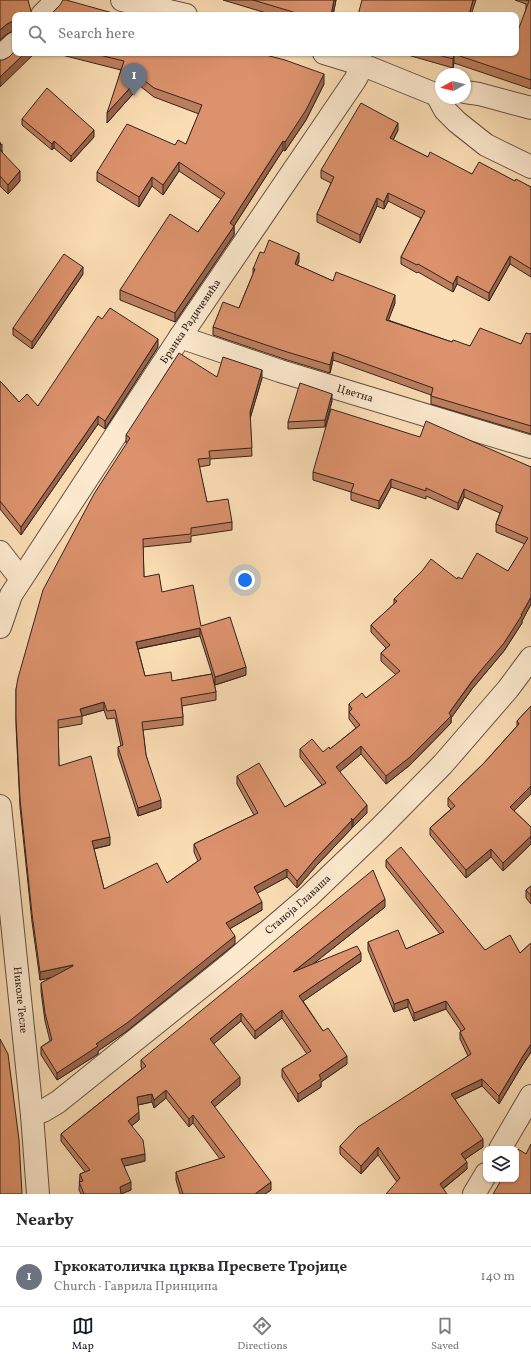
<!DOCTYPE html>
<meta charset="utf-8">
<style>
body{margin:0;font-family:Vollkorn,serif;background:#f7f7f7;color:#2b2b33}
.controls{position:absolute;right:12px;bottom:12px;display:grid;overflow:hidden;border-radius:8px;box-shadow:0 1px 3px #0004}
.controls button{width:36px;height:36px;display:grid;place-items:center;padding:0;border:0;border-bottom:1px solid #e1e1e2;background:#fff;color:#2b2b33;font:20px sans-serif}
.compass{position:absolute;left:435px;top:68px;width:36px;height:36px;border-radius:50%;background:#fff;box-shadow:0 1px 3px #0004;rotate:262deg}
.you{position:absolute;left:245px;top:580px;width:14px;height:14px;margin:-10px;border:3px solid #fff;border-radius:50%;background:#1a73e8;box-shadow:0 0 0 6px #1a73e833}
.badge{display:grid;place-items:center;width:26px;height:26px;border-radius:50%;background:#111827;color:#fff;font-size:13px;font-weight:700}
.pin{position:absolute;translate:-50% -33px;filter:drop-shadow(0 1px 2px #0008)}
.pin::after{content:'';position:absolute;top:21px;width:14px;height:12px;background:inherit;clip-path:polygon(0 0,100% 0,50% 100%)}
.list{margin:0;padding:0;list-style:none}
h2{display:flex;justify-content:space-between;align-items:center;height:52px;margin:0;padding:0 16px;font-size:17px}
h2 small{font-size:13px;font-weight:400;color:#7c7c81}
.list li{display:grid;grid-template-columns:26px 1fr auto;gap:12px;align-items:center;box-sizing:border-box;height:60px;padding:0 16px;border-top:1px solid #e1e1e2}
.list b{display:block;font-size:15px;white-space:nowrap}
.list p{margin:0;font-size:13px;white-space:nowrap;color:#7c7c81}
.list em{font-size:13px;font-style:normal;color:#7c7c81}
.icon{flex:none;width:22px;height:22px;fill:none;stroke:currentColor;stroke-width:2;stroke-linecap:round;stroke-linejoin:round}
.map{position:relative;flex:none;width:531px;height:1194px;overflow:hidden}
.search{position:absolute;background:#fff;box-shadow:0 1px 3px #0004;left:12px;right:12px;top:12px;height:44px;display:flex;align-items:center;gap:10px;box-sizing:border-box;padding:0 14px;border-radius:8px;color:#7c7c81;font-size:15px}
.sheet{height:112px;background:#fff}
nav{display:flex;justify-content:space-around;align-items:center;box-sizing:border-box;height:56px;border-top:1px solid #e1e1e2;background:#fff;font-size:11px;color:#7c7c81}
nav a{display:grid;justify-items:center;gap:2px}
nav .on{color:#111827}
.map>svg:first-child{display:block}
</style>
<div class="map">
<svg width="531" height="1194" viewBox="0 0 531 1194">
<rect width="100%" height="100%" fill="#fbddb4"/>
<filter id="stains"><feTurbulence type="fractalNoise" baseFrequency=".005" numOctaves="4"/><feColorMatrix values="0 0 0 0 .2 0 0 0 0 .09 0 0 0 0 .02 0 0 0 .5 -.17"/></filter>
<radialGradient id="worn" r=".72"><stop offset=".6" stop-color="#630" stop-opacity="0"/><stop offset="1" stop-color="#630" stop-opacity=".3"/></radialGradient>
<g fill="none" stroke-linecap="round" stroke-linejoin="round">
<!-- minor casing -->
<g stroke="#645245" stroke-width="24">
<g id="minor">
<path d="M122 0 186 15"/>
<path d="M42 15 51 6 54 0"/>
<path d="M324 53 363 65 437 95 441 94"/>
<path d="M0 57 15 43"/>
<path d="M465 92 479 94 531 108"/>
<path d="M437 95 445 110 457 122 486 145 531 167"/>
<path id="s1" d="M180 337 280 371 531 447"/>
<path d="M0 552 21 579"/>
<path id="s2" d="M0 627 11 595 180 337 355 80 363 65"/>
<path id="s3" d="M0 806 32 1115 38 1194"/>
<path id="s4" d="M32 1115 43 1111 58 1102 230 964 308 897 379 829 443 764 508 689 531 658"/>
<path d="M500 1149 531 1096"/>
<path d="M474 1194 486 1174"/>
</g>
</g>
<!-- minor -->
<use href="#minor" stroke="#fce9ce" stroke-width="22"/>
</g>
<!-- wall -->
<path fill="#bd7e5d" stroke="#312420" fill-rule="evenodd" d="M0 0 15 15V31H13L7 34 0 40Z
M223 0H336L333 15H273Z
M515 0H531V89L454 63 453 68 401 53H516L526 9V4Z
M54 53H258L324 84 306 120 285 151 283 150 234 226V235L175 322 120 300V290L198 232 221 199 179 171 163 195 152 186 139 207 97 181V172L175 145 186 144 199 114 154 97 140 86 107 123 121 70Z
M22 119 94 137 71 162 54 148 52 150 22 125Z
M398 130 393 140 428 157 472 174 515 181 531 187V277L510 264 489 301 457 284 453 292 418 272 417 273 401 264V257L421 218 388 201 384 209 377 206 360 243 317 222V214L331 183 321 178V170Z
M0 142 2 152 20 181 8 194 0 186Z
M264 253 299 261 297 265 333 281 395 303 388 320 452 342 470 346 521 344 531 333V434L431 404V395L333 360 330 373 284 359 213 335V327L239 308 253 274V269Z
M83 274 32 349 13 335V328Z
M102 319 158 347 105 429 98 424 21 535 0 509V381L19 402 38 406Z
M217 377 262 378 250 418 252 456 210 459V465L199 467 207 502 232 522V530L191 536V542L143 547 144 577 201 626 246 675 215 685 213 679 216 692V700L182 706 183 717V725L143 730 146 755 161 808 138 816 118 755V747L121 746 115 718 107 719 104 710 82 716V724L58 728 59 766 110 845 94 849 104 889 167 883 198 861 194 852V844L254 815 237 784V776L285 807 322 785 300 757V749L323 752 330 749 356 728 349 719V704L366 698 396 675 381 661V653L386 648 371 632V625L394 604V599L457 579H462L508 571 525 544 496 532V524L500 513 464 497 458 510 426 496V499L391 487 379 509 351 500V492L313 480V472L420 437 531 467V604L522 621V623L504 651 472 689 451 718V723L410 765 386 784 361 754 339 772 367 813 353 827H352V828L316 866 297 888 287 877 257 893 262 910 229 929 235 944 127 1031 98 1051V1054L57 1080 41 1055V1047L50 1041 45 1021 41 991V983L52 977 40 980 32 922 20 807 16 726V689L127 444 126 443V435ZM200 636 212 674 172 681 145 676 138 649Z
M332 401 325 427 288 429V422Z
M531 706V794L514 811 531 827V844L503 871 491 857 466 878 430 835V828L451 809 448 806V798L484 763 517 726V721Z
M386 860 485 950 520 953 531 943V1052L523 1064 499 1104 482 1086 455 1099 483 1147 465 1159 467 1169 443 1189 397 1182 378 1155 361 1174 340 1154V1146L468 1056 460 1039V1032L461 1031 446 1009 414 1021 408 1007 394 1012 368 950V942L406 949 440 934 386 867Z
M531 886V904L526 898V890Z
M385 907 313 964 361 961 303 1001 323 1031 347 1064 321 1082V1087L298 1102 282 1077V1069L307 1054 282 1018 255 1039 241 1021 213 1044 240 1085 214 1107 271 1190 265 1194H180L176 1180V1172L220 1159 193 1123 189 1127 166 1098 154 1108 152 1102 138 1105 139 1120 131 1126 145 1161 124 1166 131 1190 121 1194H81L79 1190 80 1174 85 1172 61 1141V1134L142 1069 141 1067V1060Z"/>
<!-- shaded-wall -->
<path fill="#9a664c" stroke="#312420" d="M334 0H336L333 15H331Z
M473 0H476L471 15H469Z
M13 21V31L7 34 0 40V30L7 24Z
M25 53H35L0 87V77Z
M454 54V63L453 68V59Z
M324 74V84L306 120 285 151V142Z
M140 77V86L107 123V113Z
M398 123V130L390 146V138Z
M94 130V137L71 162V156Z
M54 141V148L52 150V144Z
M283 141V150L230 232V223Z
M2 144V154L0 155V145Z
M179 162V171L163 195V185Z
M20 171V181L8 194V185Z
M152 177V186L139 207V197Z
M388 193V201L384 209V202Z
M377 198V206L360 243V235Z
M234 226V235L175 322V313Z
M299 253V261L295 272V264Z
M510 256V264L489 301V293Z
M83 267V274L32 349V342Z
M457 276V284L453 292V284Z
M395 295V303L386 327V320Z
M158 339V347L105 429V421Z
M333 352V360L330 373V365Z
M262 370V378L250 419V412Z
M332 394V401L325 427V420Z
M98 416V424L21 535V527Z
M391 479V487L379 509V501Z
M464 489V497L458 510V503Z
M531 597V604L522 621V623L504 651 472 689 451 718V723L410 765 386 784V776L449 713 521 615Z
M200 628V636L136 649V642Z
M246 667V675L215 685V677Z
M104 702V710L82 716 80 709Z
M361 746V754L336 775V767Z
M531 786V794L510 815V807Z
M161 800V808L138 816V808Z
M367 805V813L353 827V820Z
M352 820V828L316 866 297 888V881L316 858Z
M531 836V844L503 871V863Z
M110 837V845L92 849V841Z
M491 849V857L466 878V870Z
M287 869V877L254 895V887Z
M385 899V907L293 980V972Z
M262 902V910L226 931V923Z
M235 936V944L127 1031 98 1051V1054L57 1080V1073L96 1044Z
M361 953V961L299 1004V996Z
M73 965V973L40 980V972Z
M408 999V1007L394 1012V1004Z
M446 1001V1009L414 1021V1013Z
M282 1010V1018L255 1039V1031Z
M241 1013V1021L210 1047V1039Z
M531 1044V1052L523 1064 499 1104V1096L523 1056Z
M347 1056V1064L321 1082V1087L298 1102V1094L319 1075Z
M240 1077V1085L211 1110V1102Z
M482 1079V1086L451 1101V1094Z
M166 1090V1098L154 1108V1100Z
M152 1094V1102L137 1105V1097Z
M139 1112V1120L128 1129V1121Z
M193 1115V1123L189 1127V1119Z
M483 1139V1147L461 1162V1154Z
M378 1147V1155L361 1174V1166Z
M145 1154V1161L121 1167V1159Z
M467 1162V1169L440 1191V1184Z
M131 1182V1190L121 1194 120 1187Z
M271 1182V1190L265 1194H255Z"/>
<!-- building -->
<path fill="#dc926c" stroke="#312420" d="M0 0H28L32 15H15V21H13L7 24 0 30Z
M63 0H66L120 15H50L60 5Z
M253 0H334L331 15H303Z
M362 0H473L469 15H358Z
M526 0H531V80L454 54 453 59 431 53H516V36L529 1Z
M15 51V53H25L0 77V60H3L9 57Z
M91 53H258L285 60 324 74 306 110 285 142 283 141 230 223 234 226 175 313 120 290 170 214 198 232 225 193 179 162 163 185 152 177 139 197 97 172 127 124 175 145 178 140 186 144 202 105 154 88 140 77 107 113 124 61Z
M47 88 94 130 71 156 54 141 52 144 22 119Z
M361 103 398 123 390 138 428 157 430 152 472 174 479 162 515 181 516 179 531 187V269L510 256 489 293 457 276 453 284 418 264 417 265 401 257 425 211 388 193 384 202 377 198 360 235 317 214 334 177 321 170Z
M0 150 20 171 8 185 0 176Z
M269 240 299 253 295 264 333 281 336 272 395 295 386 320 452 342 453 340 470 346 480 328 521 344 526 333 530 334 531 333V426L431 396 433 388 333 352 330 365 284 351 213 327 223 302 239 308 255 269H253L260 252 264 253Z
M64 254 83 267 32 342 13 328Z
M110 308 158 339 105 421 98 416 21 527 0 501V381L19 402 27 394 38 406 98 316 102 319Z
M179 353 217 377 223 357 262 370 250 412 252 448 209 451 210 458 198 459 207 502 228 499 232 522 191 528V534L143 539 144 577 159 574 162 592 193 585 201 626 230 617 246 667 215 677 200 628 136 642 145 676 171 672 172 681 212 674 216 692 181 698 183 717 142 722 146 755 161 800 138 808 118 747 123 745 115 710 107 711 104 702 80 709 82 716 58 720 59 766 91 756 110 837 92 841 104 889 157 863 167 883 201 859 194 844 258 813 237 776 259 763 285 807 326 783 300 749 312 739 323 752 329 747 330 749 360 725 349 712 352 709 349 704 362 693 366 698 400 671 381 653 390 645 371 625 397 601 394 599 422 571 431 559 457 579 458 577 462 579 477 553 508 571 528 538 496 524 503 506 464 489 458 503 426 488V491L391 479 379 501 351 492 354 484 313 472 331 409 420 437 426 421 531 467V597L521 615H522L504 643 472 681 449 713 451 716 410 757 386 776 361 746 336 767 367 805 353 820 351 818 352 820 316 858 297 881 287 869 254 887 262 902 226 923 235 936 127 1023 96 1044 98 1046 57 1073 41 1047 52 1040 45 1013 41 983 73 966V965L40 972 32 914 20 799 16 718V689L18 678 43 590 94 494 130 438 126 435Z
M300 383 332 394 325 420 288 422Z
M531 706V786L510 807 531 827V836L503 863 491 849 466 870 430 828 455 806 448 798 484 763 519 724 517 721Z
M401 847 485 950 510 935 520 953 531 943V1044L523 1056 499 1096 482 1079 451 1094 483 1139 461 1154 467 1162 440 1184 447 1194H386L400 1178 378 1147 361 1166 340 1146 358 1127 471 1054 460 1032 465 1029 446 1001 414 1013 408 999 394 1004 368 942 398 930 406 949 444 932 386 860Z
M373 870 385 899 293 972 357 946 361 953 299 996 323 1031 328 1028 347 1056 319 1075 321 1079 298 1094 282 1069 311 1051 282 1010 255 1031 241 1013 210 1039 240 1077 211 1102 271 1182 255 1194H183L176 1172 225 1157 193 1115 189 1119 166 1090 154 1100 152 1094 137 1097 139 1112 128 1121 143 1140 145 1154 121 1159 131 1182 120 1187 121 1194H84L79 1182 83 1181 80 1174 90 1170 61 1134 146 1066 141 1060Z
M531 886V896L526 890Z
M0 1039 8 1054 19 1140 22 1194H0Z
M531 1144V1194H493L502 1179H516V1154L518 1149 526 1154Z"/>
<g text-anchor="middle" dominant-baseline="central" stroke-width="3" stroke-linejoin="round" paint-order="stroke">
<!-- street labels -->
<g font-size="11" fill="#312420" stroke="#fce9ce">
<text stroke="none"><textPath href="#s2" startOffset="361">Бранка Радичевића</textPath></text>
<text stroke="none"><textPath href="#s1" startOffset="184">Цветна</textPath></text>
<text stroke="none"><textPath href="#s4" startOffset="340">Станоја Главаша</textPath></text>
<text stroke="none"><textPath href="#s3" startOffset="195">Николе Тесле</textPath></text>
</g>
</g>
<rect width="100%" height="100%" filter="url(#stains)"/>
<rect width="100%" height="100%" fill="url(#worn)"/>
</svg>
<div class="controls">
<button><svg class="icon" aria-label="layers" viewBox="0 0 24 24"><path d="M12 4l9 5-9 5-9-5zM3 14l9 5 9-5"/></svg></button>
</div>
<svg class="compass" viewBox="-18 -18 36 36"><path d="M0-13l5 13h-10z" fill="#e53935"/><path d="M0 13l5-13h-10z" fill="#7c7c81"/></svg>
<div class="you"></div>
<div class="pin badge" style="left:134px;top:96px;background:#6b7280">1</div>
<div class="search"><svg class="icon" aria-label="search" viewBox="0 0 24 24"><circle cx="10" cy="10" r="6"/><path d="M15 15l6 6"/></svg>Search here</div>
</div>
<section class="sheet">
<h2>Nearby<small></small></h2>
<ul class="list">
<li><span class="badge" style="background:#6b7280">1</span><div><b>Гркокатоличка црква Пресвете Тројице</b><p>Church · Гаврила Принципа</p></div><em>140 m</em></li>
</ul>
</section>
<nav>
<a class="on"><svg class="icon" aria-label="map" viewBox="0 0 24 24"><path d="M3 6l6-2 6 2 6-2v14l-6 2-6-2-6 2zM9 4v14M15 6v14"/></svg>Map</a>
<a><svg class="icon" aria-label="directions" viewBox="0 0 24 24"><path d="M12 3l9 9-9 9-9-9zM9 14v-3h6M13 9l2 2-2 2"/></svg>Directions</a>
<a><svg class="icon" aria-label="saved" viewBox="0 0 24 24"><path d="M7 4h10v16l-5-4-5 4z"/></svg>Saved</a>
</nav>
